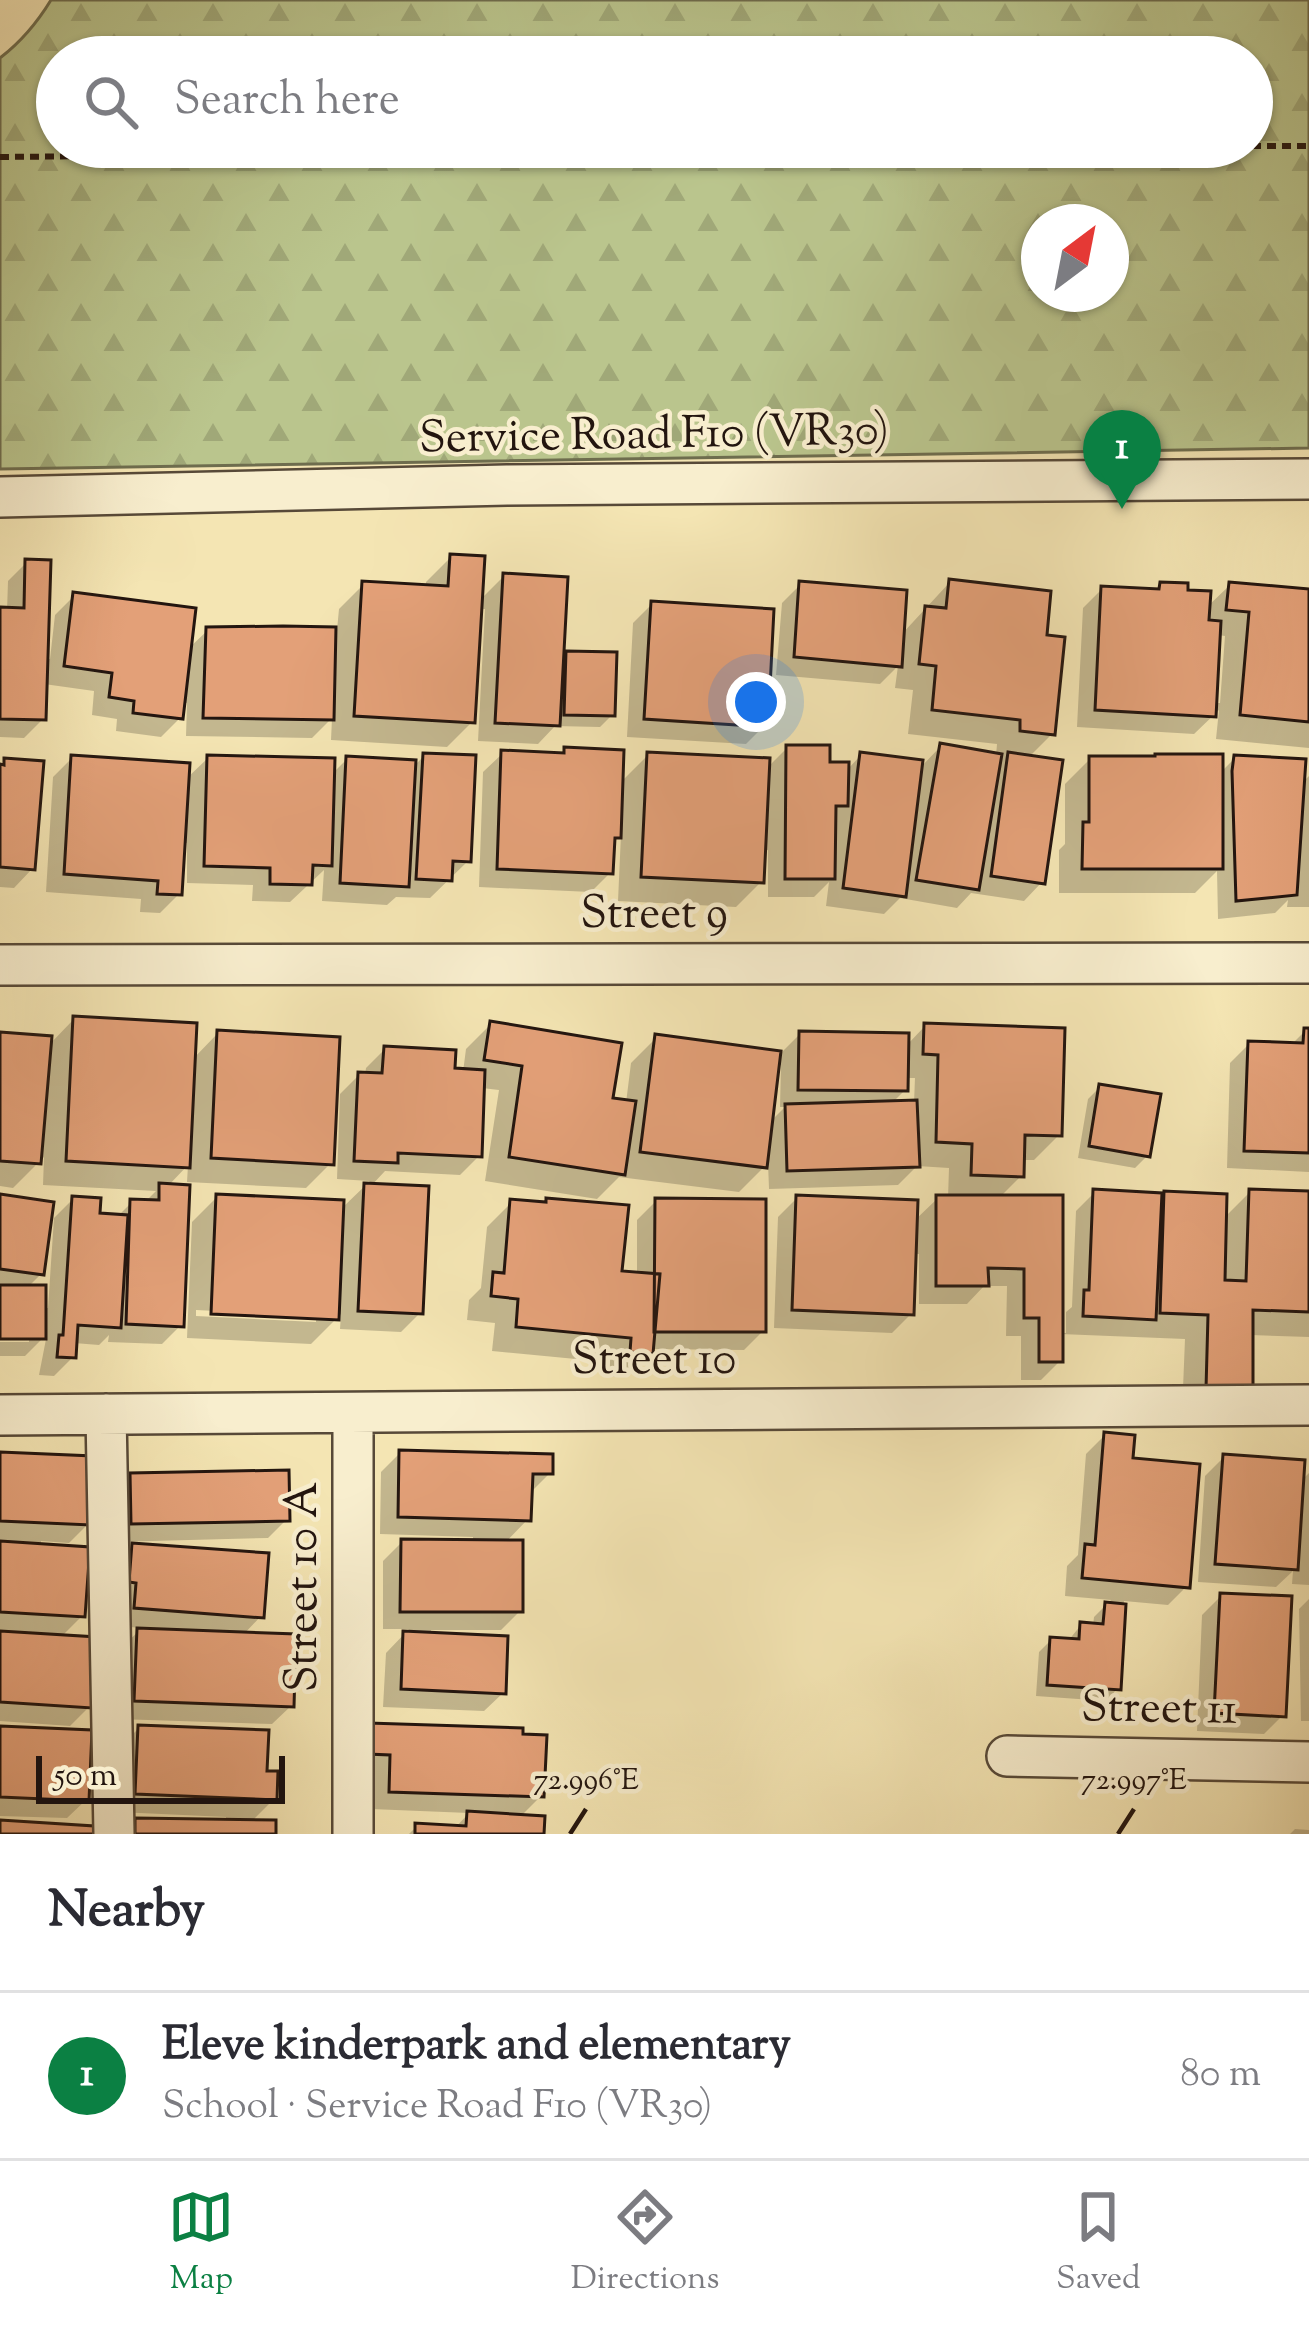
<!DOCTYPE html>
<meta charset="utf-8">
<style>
body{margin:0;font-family:"Sorts Mill Goudy",serif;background:#f2f2f3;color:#2b2b33}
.compass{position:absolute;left:1021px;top:204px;width:108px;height:108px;border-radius:50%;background:#fff;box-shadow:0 3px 9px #0004;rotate:32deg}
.scale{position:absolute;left:36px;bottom:30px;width:249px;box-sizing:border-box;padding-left:12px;border:6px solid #23150f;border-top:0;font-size:33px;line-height:42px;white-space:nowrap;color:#23150f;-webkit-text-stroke:9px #f8eece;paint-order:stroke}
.you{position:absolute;left:756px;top:702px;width:42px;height:42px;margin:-30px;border:9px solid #fff;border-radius:50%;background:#1a73e8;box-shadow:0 0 0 18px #1a73e833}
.badge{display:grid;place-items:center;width:78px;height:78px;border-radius:50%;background:#0b8043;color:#fff;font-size:39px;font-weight:700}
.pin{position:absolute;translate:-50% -99px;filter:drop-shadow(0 3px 6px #0008)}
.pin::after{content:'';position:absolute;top:63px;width:42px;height:36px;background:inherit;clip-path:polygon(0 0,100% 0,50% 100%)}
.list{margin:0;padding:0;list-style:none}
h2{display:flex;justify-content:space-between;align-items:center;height:156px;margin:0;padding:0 48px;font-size:51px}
h2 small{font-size:39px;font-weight:400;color:#7c7c81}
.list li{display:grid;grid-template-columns:78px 1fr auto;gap:36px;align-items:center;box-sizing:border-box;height:168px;padding:0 48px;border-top:3px solid #e1e1e2}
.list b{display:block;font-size:45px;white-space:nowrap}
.list p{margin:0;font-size:39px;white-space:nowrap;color:#7c7c81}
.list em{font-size:39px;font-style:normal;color:#7c7c81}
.icon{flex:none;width:66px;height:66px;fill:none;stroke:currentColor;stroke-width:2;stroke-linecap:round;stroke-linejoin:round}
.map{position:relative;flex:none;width:1309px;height:1834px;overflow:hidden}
.search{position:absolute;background:#fff;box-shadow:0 3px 9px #0004;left:36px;right:36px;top:36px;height:132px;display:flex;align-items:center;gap:30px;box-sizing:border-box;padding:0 42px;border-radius:66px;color:#7c7c81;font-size:45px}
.sheet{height:324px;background:#fff}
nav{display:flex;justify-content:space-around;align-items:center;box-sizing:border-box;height:168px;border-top:3px solid #e1e1e2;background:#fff;font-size:33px;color:#7c7c81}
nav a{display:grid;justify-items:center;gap:6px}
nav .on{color:#0b8043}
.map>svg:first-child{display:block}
</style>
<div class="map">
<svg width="1309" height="1834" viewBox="0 0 1309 1834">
<defs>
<pattern id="forest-firs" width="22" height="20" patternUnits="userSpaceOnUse" patternTransform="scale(3)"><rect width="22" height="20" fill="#bac58d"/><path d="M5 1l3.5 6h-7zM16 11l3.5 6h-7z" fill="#a0a878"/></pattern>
</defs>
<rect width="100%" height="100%" fill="#f4e5b3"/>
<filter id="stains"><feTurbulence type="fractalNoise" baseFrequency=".00167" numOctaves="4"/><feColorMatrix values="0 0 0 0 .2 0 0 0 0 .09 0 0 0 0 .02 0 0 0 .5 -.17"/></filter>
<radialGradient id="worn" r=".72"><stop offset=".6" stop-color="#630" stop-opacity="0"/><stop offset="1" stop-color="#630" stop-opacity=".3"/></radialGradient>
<!-- forest -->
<path fill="url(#forest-firs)" stroke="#6e6d4e" stroke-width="3" fill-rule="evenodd" d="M51 0H1309V448L0 469V58C21 42 37 23 51 0ZM57 57H1252V147H57ZM1039 222H1111V294H1039Z"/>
<!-- shadow -->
<path fill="#0003" fill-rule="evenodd" d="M451 557 479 601 504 576 560 660 567 654 612 715 600 727 555 726 538 744 478 741 485 609H479L472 722 447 747 331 740 332 718 312 738 186 736 187 703 182 702 180 718 161 737 116 731 117 719 92 715 94 691 44 684 43 719 24 738 0 737V610L7 611 8 581 27 562 45 658 50 659 55 615 74 596 188 649 208 630H337L339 609 364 584 426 588V582Z
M950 582 1043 638 1052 734 1028 758 1042 882 1024 901 971 893 957 908 900 898 884 914 826 906 829 882 814 897H768V850H763L761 882 736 907 618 901 621 834 611 843 610 873 591 892 479 887 483 772 502 754 559 756 565 750 620 783 648 755 766 769 787 748 846 771 861 755 919 769 941 746 996 756 997 744 908 734 913 690 895 688 898 666 880 684 776 675 782 603 801 584 901 635Z
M1161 585 1185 593 1207 607 1230 585 1309 592V748L1216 739 1219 710 1194 734 1077 727 1083 608 1102 589 1153 592ZM1218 635 1225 636 1220 703H1214Z
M652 604 765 725 746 744 627 737 633 623Z
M424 756 468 861 430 898 396 897 387 905 322 901 324 870 290 902 252 901 253 885 187 883V843L182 842 179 894 160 913 140 912 141 899 46 892 53 777 72 758 186 779 208 758 331 775 347 759 417 763Z
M1235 758 1301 784 1309 776V907H1287L1288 900 1275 913 1218 919 1217 871 1195 893H1059V850L1065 844V784L1090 759 1220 773Z
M6 762 32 869 14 888 0 887V767Z
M74 1019 192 1060 218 1033 331 1163 306 1188 187 1182 188 1165 167 1187 181 1325 162 1344 108 1342 109 1335 99 1345 74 1343 73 1357 54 1376 39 1375 47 1334 25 1356H0V1342H29V1336H0V1197L41 1274 27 1288 43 1308H48L54 1218 73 1199 97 1216 117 1217 132 1202 144 1203 156 1191 43 1185 44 1157 13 1188 0 1186V1035L48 1046Z
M491 1024 610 1101 626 1103 631 1063 656 1038 781 1053 800 1034 906 1046 925 1026 1059 1135 1034 1160H1021V1176L999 1198 1060 1333H1066V1312L1072 1307 1076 1211 1095 1192 1158 1202 1165 1194 1223 1219 1250 1192 1309 1194V1337L1250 1335V1390L1182 1413 1185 1339 1060 1334V1361L1041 1380H1021V1336H1006L1007 1286H984L967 1304H919V1254H913L911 1314 892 1333 774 1328 778 1217 797 1198 914 1221 938 1198H948L949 1168 917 1166 898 1185 769 1189 768 1163 739 1192 619 1177 597 1199 485 1181 499 1090 482 1088 479 1156 460 1175 385 1171 371 1186 420 1313 401 1332 340 1329 341 1314 311 1344 187 1338 192 1222 217 1197 341 1209 370 1181 337 1179 340 1094 359 1075H365L366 1068 385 1049 452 1071 463 1072 466 1049ZM776 1065H781L780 1107H785L769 1123ZM906 1078H915L914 1103 891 1104 905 1090ZM196 1310 316 1316V1322L196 1316Z
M1305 1031H1309V1172L1227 1168 1230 1063 1249 1044 1290 1046Z
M1100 1087 1148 1155 1135 1168 1078 1158 1088 1099Z
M656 1201 763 1331 744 1350 650 1349 625 1377 606 1376 607 1362 492 1351 495 1323 467 1320 469 1300 481 1288 487 1227 512 1202 619 1274 637 1275V1220Z
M1105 1435 1130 1460 1187 1586 1168 1605 1124 1601 1118 1688 1106 1701 1036 1696 1039 1652 1051 1640 1068 1641 1081 1625 1093 1626 1094 1617 1111 1600 1065 1596 1067 1566 1078 1555 1086 1454Z
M400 1453 550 1473 531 1492 528 1519 505 1543 520 1611 501 1630H431V1635L503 1693 484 1711 383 1707 386 1653 409 1629H383V1561L402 1542 473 1543V1537L380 1534 381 1472Z
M0 1455 88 1524 69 1543 41 1541V1547L82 1616 60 1638 89 1707 70 1726 0 1721Z
M1224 1457 1301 1481 1309 1473V1585L1292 1584 1293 1571 1276 1587 1198 1582 1205 1476Z
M131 1476 287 1519 268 1538 113 1542 112 1495Z
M134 1545 261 1616 243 1635 291 1706 272 1724 117 1719 119 1650 142 1628 117 1626 114 1565Z
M1221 1596 1283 1715 1264 1734 1197 1731 1202 1615Z
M1309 1599V1721H1301L1299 1609Z
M139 1728 264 1773 274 1799 250 1823 273 1834H123L136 1821 226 1822V1817L118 1812 120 1747Z
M0 1729 86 1800 67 1818 0 1816Z
M520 1731 541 1796 520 1817 541 1834H409L417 1826 454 1829 469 1813 371 1809 350 1745Z
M1295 1829 1309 1830V1834H1290Z"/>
<!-- building -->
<path fill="#e3a078" stroke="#23150f" stroke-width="3" d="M450 554 485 556 475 723 354 716 362 581 448 586Z
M25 559 51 560 46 720 0 719V607L24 608Z
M503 573 568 577 560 726 495 723Z
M949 579 1051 591 1047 635 1065 637 1055 735 1020 731V720L932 710 936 666 919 664 925 606 946 608Z
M799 581 907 590 902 667 794 657Z
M1160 582 1188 583V590L1211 591 1209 620 1221 621 1216 717 1095 710 1101 586 1159 589Z
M1229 582 1309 589V722L1240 715 1249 612 1226 610Z
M73 592 196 608 183 719 133 713 134 701 109 697 112 673 64 666Z
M651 601 774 609 768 727 644 719Z
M283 626 336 627 334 720 203 718 206 627Z
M566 651 617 652 615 716 564 715Z
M940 743 1002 754 979 890 916 880Z
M786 745H830V762H849L848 806H836L835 879H785Z
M564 747 624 750 621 838H615L613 874 497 869 501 750 564 753Z
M647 752 770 758 764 883 641 877Z
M860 752 923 760 906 897 843 888Z
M1008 752 1063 760 1045 884 991 876Z
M423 753 476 755 471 862 453 861 452 881 416 879Z
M1155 754H1223V869H1082L1083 822H1089V756H1155Z
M71 755 190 763 182 895 157 894 158 881 64 874Z
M207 755 335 758 332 866 313 865 312 885 270 884V868L204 866Z
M1234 755 1306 759 1297 895 1236 901 1232 771Z
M346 756 416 760 409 887 340 883Z
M4 758 44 761 35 870 0 867V764L4 765Z
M73 1016 197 1023 190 1168 66 1161Z
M490 1021 622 1043 613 1098 636 1101 625 1175 509 1157 522 1066 484 1060Z
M924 1023 1065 1028 1062 1136 1025 1135 1024 1177 971 1175 972 1144 936 1142 938 1055 923 1054Z
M1304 1028H1309V1153L1244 1151 1248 1041 1303 1043Z
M217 1030 340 1037 334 1165 211 1158Z
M799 1031 909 1033 908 1091 798 1090Z
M0 1032 52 1036 41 1164 0 1161Z
M655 1034 781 1051 767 1168 640 1152Z
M384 1046 456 1050 455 1068 485 1070 482 1157 398 1153V1163L354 1161 358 1072 382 1073Z
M1099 1084 1161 1094 1150 1157 1089 1146Z
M917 1100 920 1167 787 1171 785 1104Z
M159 1183 190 1185 184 1327 126 1324 130 1199 159 1200Z
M364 1183 429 1186 423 1314 358 1311Z
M1093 1189 1162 1193 1156 1320 1083 1316 1084 1290H1089Z
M1249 1189 1309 1191V1312L1253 1310V1391L1206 1389 1208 1315 1160 1313 1164 1191 1227 1194 1225 1280 1246 1281Z
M0 1194 54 1202 44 1275 0 1269Z
M216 1194 344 1200 339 1320 211 1314Z
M796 1195 918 1200 914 1315 792 1310Z
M936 1195H1063V1362H1039V1318H1024V1269L988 1268 989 1286H936Z
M72 1196 101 1198 100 1213 128 1215 121 1328 78 1325 76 1358 57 1357 59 1335H63Z
M546 1198 629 1205 622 1271 660 1274 653 1354 630 1352 631 1338 516 1327 518 1299 491 1296 493 1272 504 1273 510 1199 546 1202Z
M655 1198 766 1199V1332H654Z
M0 1285H46V1339H0Z
M1104 1432 1135 1435 1133 1458 1200 1464 1190 1588 1082 1578 1085 1544 1095 1545Z
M399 1450 553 1454V1474H533L531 1521 398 1517Z
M0 1452 93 1456 91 1525 0 1521Z
M1223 1454 1305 1460 1298 1570 1215 1564Z
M289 1470 290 1521 131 1524 130 1473Z
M401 1539 523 1540V1612H400Z
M0 1541 90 1547 85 1617 0 1612Z
M132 1543 269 1553 264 1618 134 1608 136 1583 129 1582Z
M1220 1593 1292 1596 1286 1717 1214 1713Z
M1105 1602 1126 1604 1121 1690 1047 1685 1050 1637 1079 1639 1080 1622 1103 1624Z
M137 1628 296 1634 294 1707 134 1701Z
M0 1631 97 1637 92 1708 0 1702Z
M403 1631 508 1636 506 1694 401 1689Z
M368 1723 523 1728V1734L547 1735 544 1797 389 1792 390 1755 367 1754Z
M138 1725 269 1730 267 1771H278L277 1800 135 1794Z
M0 1726 92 1730 89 1801 0 1797Z
M467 1811 545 1816 544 1834H415V1823L466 1826Z
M135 1818 276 1820V1834H135Z
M0 1820 94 1826V1834H0Z"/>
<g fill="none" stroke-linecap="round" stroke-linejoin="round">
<!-- street casing -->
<g stroke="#574938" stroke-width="44">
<path id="street" d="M0 497 507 485 1309 479
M0 965 1309 963
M353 1413V1834
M106 1414 114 1834
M0 1415 1309 1405
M1007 1756 1309 1762"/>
</g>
<!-- path -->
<path stroke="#23150f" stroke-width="6" stroke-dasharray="9 6" stroke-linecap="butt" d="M1252 146H1309
M0 157 1063 147"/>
<!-- street -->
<use href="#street" stroke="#f8eece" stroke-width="39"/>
</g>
<!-- ticks -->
<path fill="none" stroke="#23150f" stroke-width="4.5" d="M570 1834 586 1809M1118 1834 1134 1809"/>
<g text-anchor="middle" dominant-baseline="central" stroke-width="9" stroke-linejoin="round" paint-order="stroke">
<!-- street labels -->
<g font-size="45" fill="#23150f" stroke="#f8eece">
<text transform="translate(654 437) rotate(-1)">Service Road F10 (VR30)</text>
<text x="654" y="916">Street 9</text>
<text x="654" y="1362">Street 10</text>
<text transform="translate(305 1587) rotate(-90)">Street 10 A</text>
<text transform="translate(1159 1711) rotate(1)">Street 11</text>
</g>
</g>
<g font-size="30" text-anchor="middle" fill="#23150f" stroke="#f8eece" stroke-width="9" stroke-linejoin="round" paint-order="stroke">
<text x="586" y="1789">72.996°E</text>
<text x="1134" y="1789">72.997°E</text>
</g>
<rect width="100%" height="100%" filter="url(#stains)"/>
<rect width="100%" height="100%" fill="url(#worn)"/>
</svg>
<svg class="compass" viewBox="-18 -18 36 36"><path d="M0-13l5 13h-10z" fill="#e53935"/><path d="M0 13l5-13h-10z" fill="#7c7c81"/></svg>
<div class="scale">50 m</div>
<div class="you"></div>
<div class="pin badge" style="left:1122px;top:509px">1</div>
<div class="search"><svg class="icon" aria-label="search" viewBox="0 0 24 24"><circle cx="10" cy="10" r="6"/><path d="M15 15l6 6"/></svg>Search here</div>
</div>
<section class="sheet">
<h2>Nearby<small></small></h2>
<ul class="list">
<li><span class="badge">1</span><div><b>Eleve kinderpark and elementary</b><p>School · Service Road F10 (VR30)</p></div><em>80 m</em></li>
</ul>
</section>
<nav>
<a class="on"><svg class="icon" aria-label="map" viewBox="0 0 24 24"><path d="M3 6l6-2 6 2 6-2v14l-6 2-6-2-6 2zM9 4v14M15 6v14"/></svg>Map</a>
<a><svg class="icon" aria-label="directions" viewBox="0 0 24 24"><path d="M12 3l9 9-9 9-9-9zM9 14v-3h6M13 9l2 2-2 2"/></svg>Directions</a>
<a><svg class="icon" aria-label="saved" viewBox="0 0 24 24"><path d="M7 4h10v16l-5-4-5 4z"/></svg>Saved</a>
</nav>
